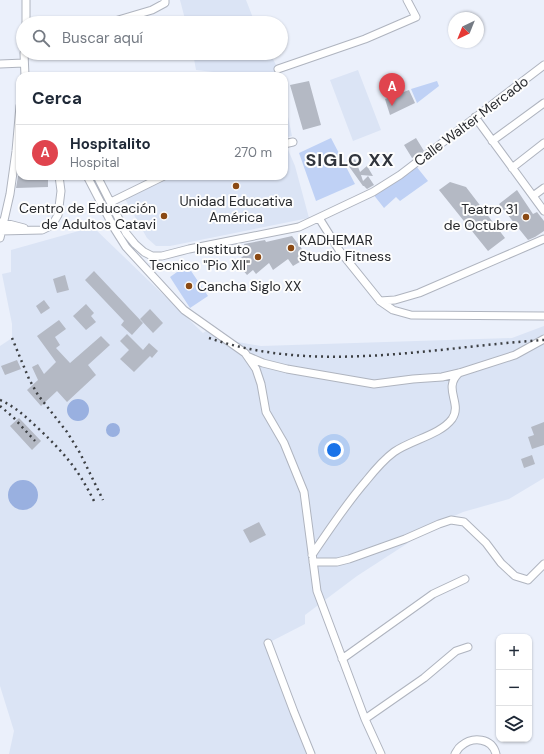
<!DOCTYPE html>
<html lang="es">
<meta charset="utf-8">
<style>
body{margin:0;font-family:"DM Sans",sans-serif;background:#f2f2f3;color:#1f2937}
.controls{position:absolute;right:12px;bottom:12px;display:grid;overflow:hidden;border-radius:8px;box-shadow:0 1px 3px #0004}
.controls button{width:36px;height:36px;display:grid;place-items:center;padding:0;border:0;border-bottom:1px solid #e0e1e3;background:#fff;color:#1f2937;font:20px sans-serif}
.compass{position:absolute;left:448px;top:12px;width:36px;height:36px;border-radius:50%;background:#fff;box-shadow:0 1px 3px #0004;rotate:223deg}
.you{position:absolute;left:334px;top:450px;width:14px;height:14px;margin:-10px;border:3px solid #fff;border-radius:50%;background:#1a73e8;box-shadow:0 0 0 6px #1a73e833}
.badge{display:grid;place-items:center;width:26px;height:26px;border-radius:50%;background:#111827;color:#fff;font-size:13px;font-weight:700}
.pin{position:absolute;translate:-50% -33px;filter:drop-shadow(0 1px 2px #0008)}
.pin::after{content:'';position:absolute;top:21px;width:14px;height:12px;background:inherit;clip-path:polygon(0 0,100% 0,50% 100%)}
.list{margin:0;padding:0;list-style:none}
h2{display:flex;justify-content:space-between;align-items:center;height:52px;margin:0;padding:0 16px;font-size:17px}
h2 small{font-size:13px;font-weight:400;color:#747a83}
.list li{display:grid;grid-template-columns:26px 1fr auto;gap:12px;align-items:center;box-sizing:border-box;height:56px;padding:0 16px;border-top:1px solid #e0e1e3}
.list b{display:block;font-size:15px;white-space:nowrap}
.list p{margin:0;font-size:13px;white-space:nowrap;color:#747a83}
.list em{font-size:13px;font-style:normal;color:#747a83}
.icon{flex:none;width:22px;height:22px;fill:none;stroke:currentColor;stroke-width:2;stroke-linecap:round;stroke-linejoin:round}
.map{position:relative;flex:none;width:544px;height:754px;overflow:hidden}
.search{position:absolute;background:#fff;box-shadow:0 1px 3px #0004;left:16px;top:16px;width:272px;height:44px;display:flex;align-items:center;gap:10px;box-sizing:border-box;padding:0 14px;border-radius:22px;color:#747a83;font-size:15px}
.panel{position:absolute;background:#fff;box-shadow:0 1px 3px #0004;left:16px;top:72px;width:272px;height:108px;border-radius:12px}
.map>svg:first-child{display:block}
</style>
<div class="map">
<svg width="544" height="754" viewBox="0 0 544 754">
<rect width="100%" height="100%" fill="#ebf0fb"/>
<!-- built -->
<path fill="#dbe4f5" d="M180 0H246L255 23H186Z
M193 53H270L278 69 280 76H223L222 73 196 70Z
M358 70 381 130 353 141 330 80Z
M284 97 292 136 284 138Z
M286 145 295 166 309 218 170 246H156L147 238 125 199 175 176H284V146Z
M93 227 203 333 206 331 232 341 261 346 512 338 544 326V478L509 499 463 512 430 527 408 543 357 576 305 615V624L268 643 312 754H9L14 731 0 686V346L12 338V324L2 274 11 272V250Z"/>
<!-- green -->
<path fill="#bfd1f5" d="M437 81 439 86 417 103 411 89Z
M331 138 355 184 316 201 299 153Z
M416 166 428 181 400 201 396 197 384 208 373 194Z
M187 265 208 296 190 308 170 277Z"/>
<!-- water -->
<path fill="#99b0e0" d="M67 410a11 11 0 1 1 22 0a11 11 0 1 1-22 0Z
M106 430a7 7 0 1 1 14 0a7 7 0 1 1-14 0Z
M8 495a15 15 0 1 1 30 0a15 15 0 1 1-30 0Z"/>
<!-- building -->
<path fill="#b4b9c4" d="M309 81 321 125 303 130 290 85Z
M409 90 415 103 390 115 385 99Z
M416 138 424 151 412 158 404 145Z
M355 159 360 172 367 166 373 176 361 175 363 181 368 176 374 185 367 189 364 186H363L348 165Z
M18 176H48V187L16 188Z
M450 182 466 187 505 238 488 251 439 190Z
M517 190 533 214 537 212 544 221V231L535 237 528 240 499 204Z
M292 236 308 257 293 266 288 259 273 270 269 263 256 274 253 270 247 275 236 262 247 253 244 244 265 240 266 242Z
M94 271 143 323 132 335 121 325 124 321 85 280Z
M65 275 69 290 57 293 53 279Z
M44 300 50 308 41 314 36 306Z
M86 304 94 313 91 316 96 322 86 330 73 316Z
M150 309 163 323 153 333 140 319Z
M59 320 66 329 55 337 60 345 56 348 70 363 101 336 110 345 88 365 96 375 67 402 57 391 41 406 27 390 38 380 32 367 38 364 44 374 56 362 37 336Z
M127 334 143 350 149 343 158 351 152 358 150 356 134 372 120 359 129 350 120 341Z
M17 360 21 369 5 375 1 366Z
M19 418 41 441 32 450 10 426Z
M544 422V445L532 449 528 437 534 435 531 427Z
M532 455 535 464 524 468 521 459Z
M259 522 266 535 250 543 243 530Z"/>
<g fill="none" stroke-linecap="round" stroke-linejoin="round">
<!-- minor casing -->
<g stroke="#afb4bf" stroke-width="9">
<path id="minor" d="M26 23V0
M108 23 152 10 165 3V0
M24 53 25 76
M0 64 24 63
M278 69 365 39 416 17 407 0
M475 117 544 211
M492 141 544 103
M284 144 293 142
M512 168 544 143
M87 176 114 228 126 247 184 310 245 353 256 369 261 384 266 412 284 443 304 492 317 591 365 719 381 754
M97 176 126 233 135 244 144 252 152 256H162L189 249 299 227 373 192 400 175 544 65
M533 196 544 188
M111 202 164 176
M319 218 339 250 380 301 393 310 411 315 544 316
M1 222 24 228
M0 231 42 230 52 225 58 215 61 191 59 176
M0 238 10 194 16 151 20 106
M380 301 395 300 419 293 544 239
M249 357 263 363 287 369 374 384 413 379 442 377 459 373 515 355 544 339
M312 555C329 530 346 504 366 481 374 471 383 460 394 452 411 440 440 435 452 419 463 403 442 389 459 373
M313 562H337L349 559 405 539 439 524 451 520 464 522 486 543 501 563 515 576 528 580 544 564
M268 643 294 712 311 754
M342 659 433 594 465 579
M365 719 424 678 456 651 468 647
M455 754C457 751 458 748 461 746 473 736 492 738 496 754"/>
</g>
<!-- minor -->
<use href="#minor" stroke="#fff" stroke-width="7"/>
<!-- rail -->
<path stroke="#3c3f43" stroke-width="2.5" stroke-dasharray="2 4" stroke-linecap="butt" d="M12 338 29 379 38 395 67 432 80 453 103 500
M209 338C317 375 433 347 544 340
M0 400C16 407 27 418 40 430 65 454 78 469 94 501
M0 406 13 417 35 441"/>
</g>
<!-- markers -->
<g fill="#8b4a14" stroke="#fdfdfd" stroke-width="1.5">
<circle cx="236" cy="186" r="4"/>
<circle cx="164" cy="216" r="4"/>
<circle cx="526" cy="217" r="4"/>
<circle cx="291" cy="248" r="4"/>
<circle cx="258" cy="257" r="4"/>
<circle cx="189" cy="286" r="4"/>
</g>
<g text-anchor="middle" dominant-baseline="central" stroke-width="4" stroke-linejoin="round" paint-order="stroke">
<!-- street labels -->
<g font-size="14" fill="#26282c" stroke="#fdfdfd">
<text transform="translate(471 121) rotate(-37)">Calle Walter Mercado</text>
</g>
<!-- poi labels -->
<g font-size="14" fill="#26282c" stroke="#fdfdfd" text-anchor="end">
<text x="236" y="201" text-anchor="middle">Unidad Educativa<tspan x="236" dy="16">América</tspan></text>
<text x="156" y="208">Centro de Educación<tspan x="156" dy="16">de Adultos Catavi</tspan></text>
<text x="518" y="209">Teatro 31<tspan x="518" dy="16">de Octubre</tspan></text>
<text x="299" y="240" text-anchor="start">KADHEMAR<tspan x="299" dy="16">Studio Fitness</tspan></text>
<text x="250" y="249">Instituto<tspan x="250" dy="16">Tecnico "Pio XII"</tspan></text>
<text x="197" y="286" text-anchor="start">Cancha Siglo XX</text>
</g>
<!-- district labels -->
<g font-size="18" font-weight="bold" letter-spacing="1" fill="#31353d" stroke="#fdfdfd">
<text x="350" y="160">SIGLO XX</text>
</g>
</g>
</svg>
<div class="controls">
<button>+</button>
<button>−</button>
<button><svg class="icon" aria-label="layers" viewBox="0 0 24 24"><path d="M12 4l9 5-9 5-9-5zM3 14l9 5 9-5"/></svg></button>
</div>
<svg class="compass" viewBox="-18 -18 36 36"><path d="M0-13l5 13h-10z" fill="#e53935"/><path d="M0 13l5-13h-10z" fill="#747a83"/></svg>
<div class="you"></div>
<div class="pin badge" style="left:392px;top:106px;background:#e0444e">A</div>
<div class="search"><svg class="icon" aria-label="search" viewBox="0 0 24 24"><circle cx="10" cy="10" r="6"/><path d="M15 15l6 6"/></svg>Buscar aquí</div>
<section class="panel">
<h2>Cerca<small></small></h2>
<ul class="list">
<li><span class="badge" style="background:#e0444e">A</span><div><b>Hospitalito</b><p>Hospital</p></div><em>270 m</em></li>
</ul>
</section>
</div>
